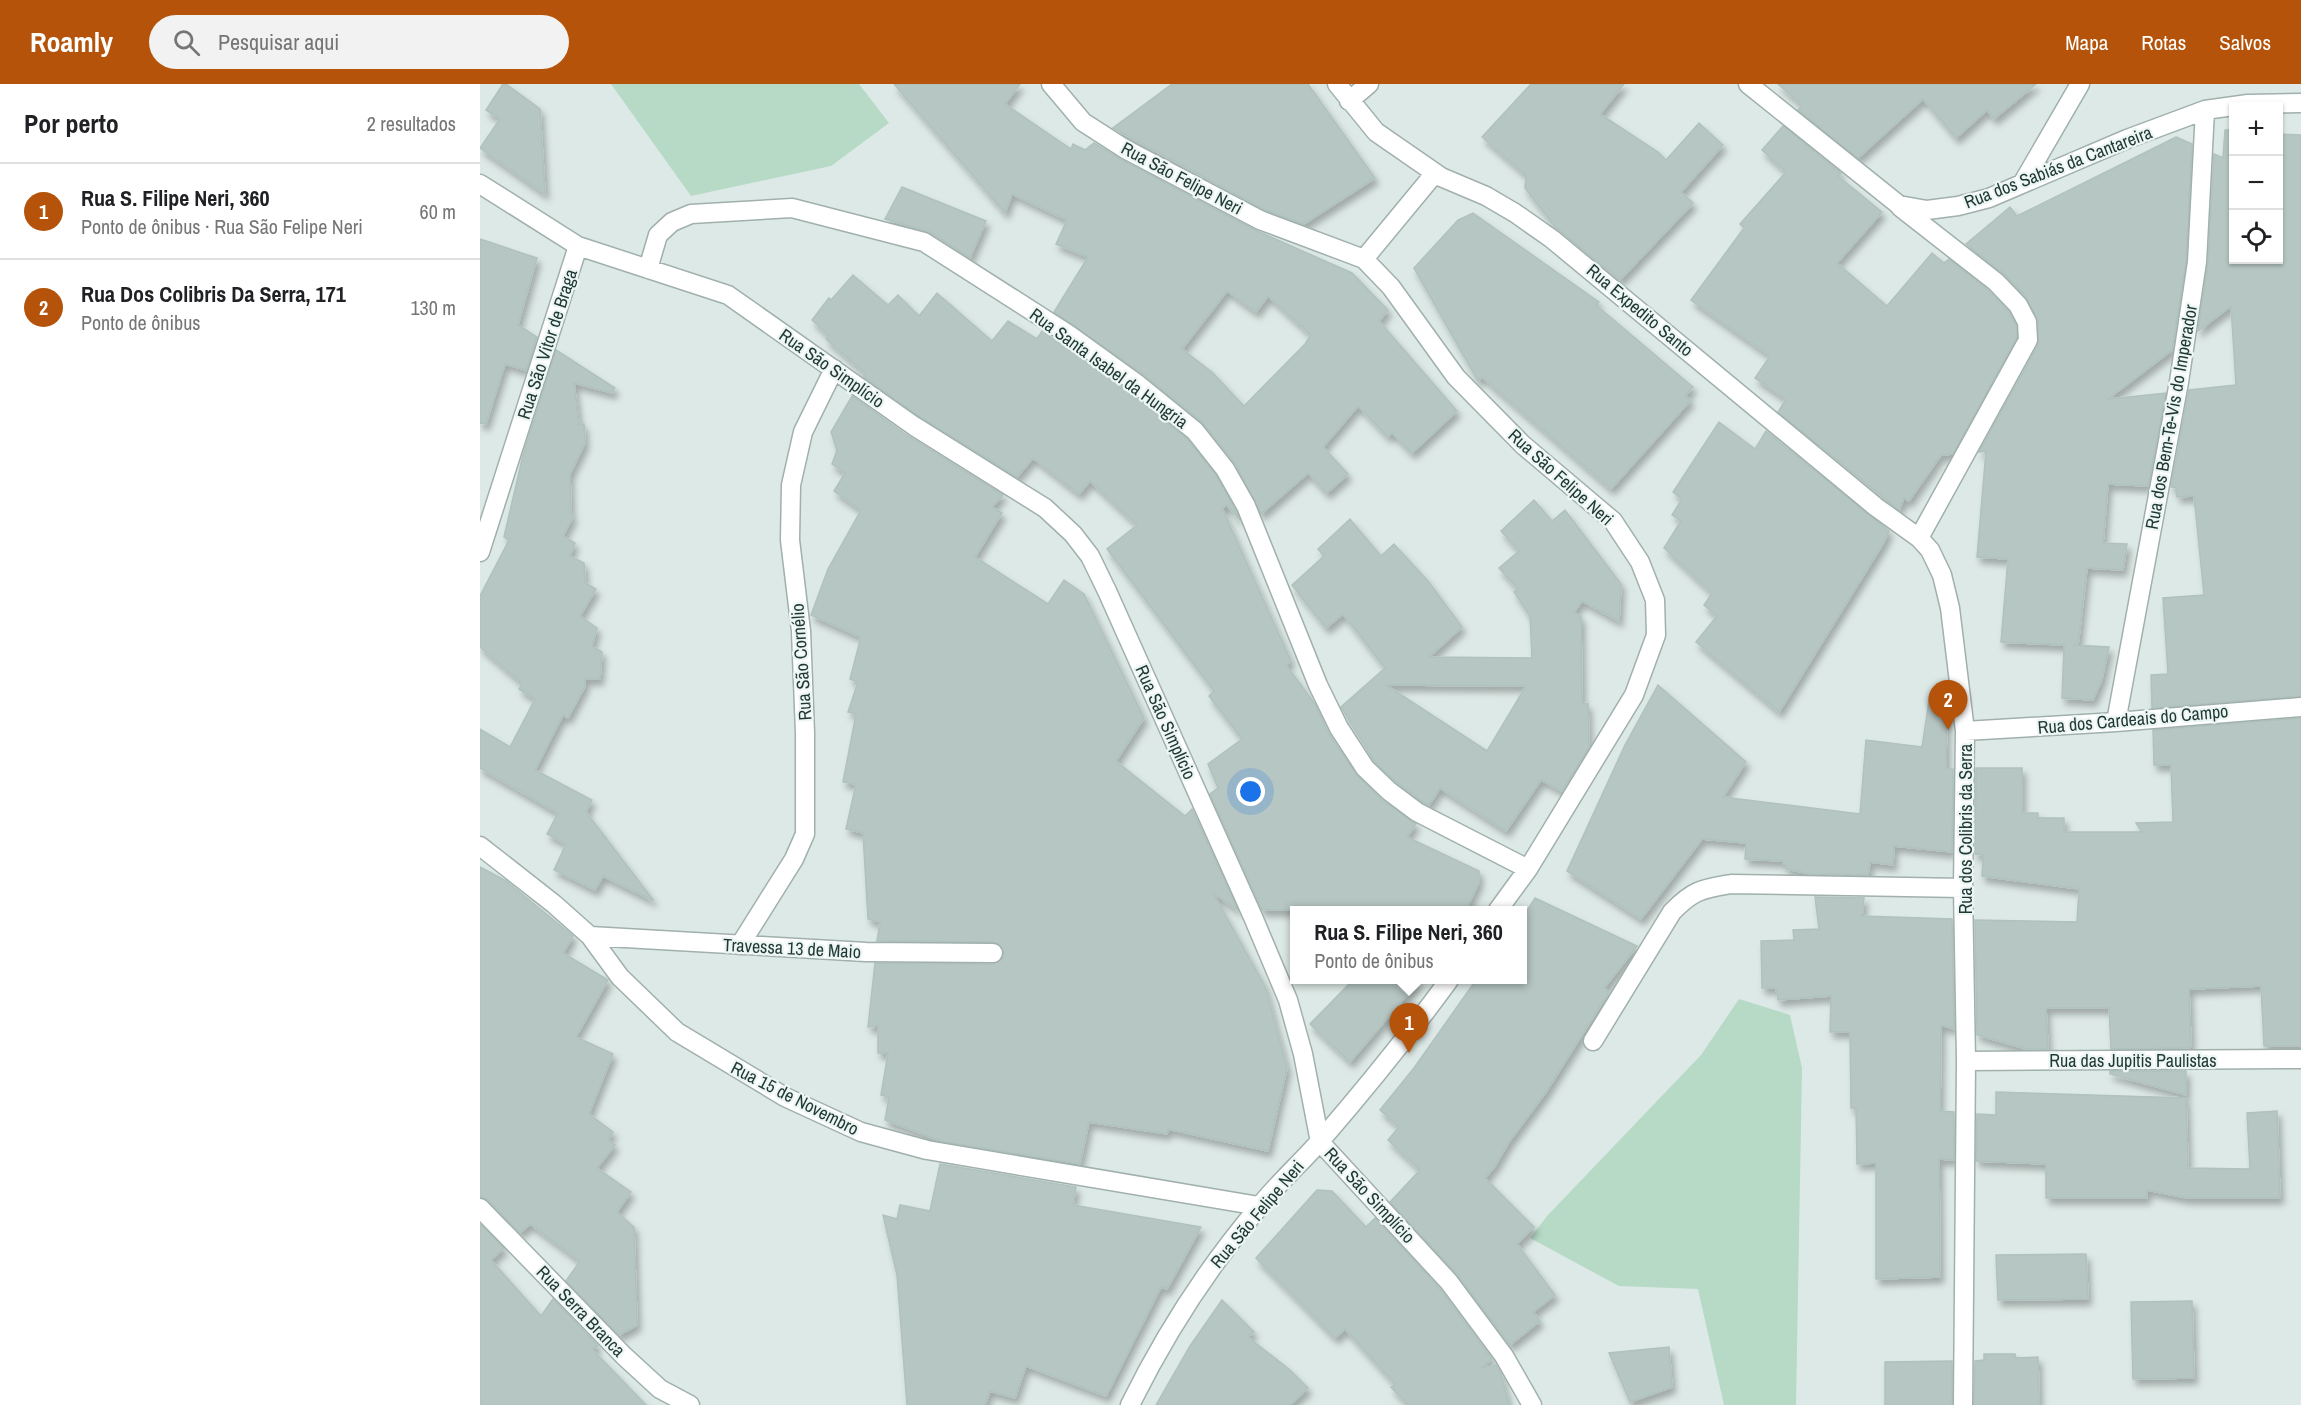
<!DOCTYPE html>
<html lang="pt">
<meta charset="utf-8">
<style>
body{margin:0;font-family:"Archivo Narrow",sans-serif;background:#f2f2f2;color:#202124}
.controls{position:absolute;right:18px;top:18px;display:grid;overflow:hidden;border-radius:0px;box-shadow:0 2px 4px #0004}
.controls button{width:54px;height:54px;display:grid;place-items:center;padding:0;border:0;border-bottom:2px solid #e0e0e0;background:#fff;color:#202124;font:30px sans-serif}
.you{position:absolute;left:771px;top:708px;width:21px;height:21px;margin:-15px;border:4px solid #fff;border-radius:50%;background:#1a73e8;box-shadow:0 0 0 9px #1a73e833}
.badge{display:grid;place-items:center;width:39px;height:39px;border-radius:50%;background:#b45309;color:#fff;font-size:20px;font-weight:700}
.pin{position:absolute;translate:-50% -50px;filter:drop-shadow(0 2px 3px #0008)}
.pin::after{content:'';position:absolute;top:32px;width:21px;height:18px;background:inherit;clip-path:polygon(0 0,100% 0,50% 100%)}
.popup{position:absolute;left:810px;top:822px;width:237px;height:78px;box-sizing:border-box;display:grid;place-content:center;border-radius:0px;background:#fff;filter:drop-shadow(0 2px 4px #0005);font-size:20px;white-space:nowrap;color:#757577}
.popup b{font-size:22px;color:#202124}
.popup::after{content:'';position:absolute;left:50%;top:100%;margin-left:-12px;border:12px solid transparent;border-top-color:#fff}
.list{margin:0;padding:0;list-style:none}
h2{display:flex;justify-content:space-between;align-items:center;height:78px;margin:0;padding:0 24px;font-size:26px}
h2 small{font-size:20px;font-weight:400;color:#757577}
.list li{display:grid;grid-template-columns:39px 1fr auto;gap:18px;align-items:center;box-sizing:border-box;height:96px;padding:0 24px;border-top:2px solid #e0e0e0}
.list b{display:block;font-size:22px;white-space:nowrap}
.list p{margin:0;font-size:20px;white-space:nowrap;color:#757577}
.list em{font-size:20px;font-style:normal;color:#757577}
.icon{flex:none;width:33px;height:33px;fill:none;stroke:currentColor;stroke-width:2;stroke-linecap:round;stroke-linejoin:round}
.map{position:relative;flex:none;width:1821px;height:1321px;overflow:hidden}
header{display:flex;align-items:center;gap:36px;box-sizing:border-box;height:84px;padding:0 30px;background:#b45309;color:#fff}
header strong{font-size:28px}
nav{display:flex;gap:33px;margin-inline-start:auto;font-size:21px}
.search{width:420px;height:54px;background:#f2f2f2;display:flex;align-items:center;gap:15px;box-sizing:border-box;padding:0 21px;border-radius:33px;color:#757577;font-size:22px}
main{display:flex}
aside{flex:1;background:#fff}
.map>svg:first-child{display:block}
</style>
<header>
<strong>Roamly</strong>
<div class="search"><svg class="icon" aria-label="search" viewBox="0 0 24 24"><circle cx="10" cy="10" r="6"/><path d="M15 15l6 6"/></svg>Pesquisar aqui</div>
<nav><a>Mapa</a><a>Rotas</a><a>Salvos</a></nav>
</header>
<main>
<aside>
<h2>Por perto<small>2 resultados</small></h2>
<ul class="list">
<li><span class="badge">1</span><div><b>Rua S. Filipe Neri, 360</b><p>Ponto de ônibus · Rua São Felipe Neri</p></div><em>60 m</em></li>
<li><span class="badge">2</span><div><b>Rua Dos Colibris Da Serra, 171</b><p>Ponto de ônibus</p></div><em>130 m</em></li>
</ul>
</aside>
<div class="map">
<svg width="1821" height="1321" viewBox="0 0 1821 1321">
<defs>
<filter id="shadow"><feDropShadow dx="3.5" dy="6" stdDeviation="3" flood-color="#0004"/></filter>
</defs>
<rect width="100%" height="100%" fill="#dde9e6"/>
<!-- green -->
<path fill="#b6dac6" d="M131 0H379L409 39 351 82 211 112Z
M1259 915 1310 931 1322 984 1316 1321H1244L1218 1205 1139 1202 1050 1154 1068 1131 1221 971Z"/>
<!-- building -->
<path fill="#b6c6c2" stroke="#b0c2be" stroke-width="1.5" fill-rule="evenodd" filter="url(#shadow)" d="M23 0H26L60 25 65 110 0 64 20 35 6 26Z
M414 0H540L525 20 591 65 593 60 605 66 614 59 640 75 775 146 872 189 908 226 899 237 977 327 932 369 912 349 908 353 878 322 843 363 868 390 847 409 828 389 781 430 755 379 722 338 663 290 574 228 608 173 576 160 587 136 532 110 525 129ZM747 207 776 228 788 212 831 251 825 260 764 322 732 288 702 265Z
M692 0H828L895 94 824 140 785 126 633 44Z
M1051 0H1144L1120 30 1178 68 1186 76 1219 39 1243 61 1201 108 1213 119 1140 196 1075 143 1045 104 1046 91 1002 53Z
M1298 0H1556L1514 35 1507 26 1476 54 1443 15 1378 74 1318 26 1322 21Z
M1303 42 1361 89 1358 92 1402 128 1357 179 1407 222 1452 169 1464 179 1469 175 1508 206 1529 228 1536 241 1537 253 1473 370 1461 371 1429 417 1424 414 1419 426 1298 328 1306 315 1275 294 1290 272 1211 216 1264 144 1260 140 1306 88 1282 66Z
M1745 46H1754V176H1798V50L1821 51V612L1672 624 1671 591 1688 590 1683 514 1724 511 1714 412 1697 413V404L1691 403 1709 306 1756 301 1751 222 1718 247 1728 179 1734 70 1743 74Z
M1696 53 1712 60 1706 177 1692 266 1628 315 1686 309 1668 402 1628 400 1623 459 1647 460 1643 486 1607 484 1598 561H1593L1629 563 1622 595 1613 616 1582 614 1584 561 1521 558 1528 475 1497 473 1506 367 1499 368 1558 261V237L1546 213 1523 189 1486 160 1530 123 1537 132Z
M422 103 506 137 490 174 450 148 405 135Z
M993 129 1119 218 1116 221 1213 303 1205 312 1211 316 1131 405 1002 293 998 297 934 184 978 136Z
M0 155 57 174 38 241 57 253 46 286 25 280 6 340 0 339Z
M373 191 408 221 418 211 439 232 457 209 512 257 528 237 557 255 562 247 649 308 707 355 736 391 756 427 760 436 747 421 742 424 811 577 806 581 835 620 849 650 876 690 902 716 936 740 927 753 999 787V798L986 826H782L730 710 738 704 728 680 762 655 729 612 734 607 627 465 657 441 610 397 599 410 553 374 537 393 440 333 383 292 385 289 346 255 349 252 332 236 349 214 351 216Z
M76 266 135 304 132 309 94 299 99 340H104L105 359 90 390 91 429 93 433 83 452 95 459 90 472 104 479 105 499 116 505 100 532 117 544 112 562 122 568 120 595H105V602L88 634 83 631 55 686 112 716 106 728 174 817 123 792 115 806 74 786 86 760 67 750 78 729 0 684V645L30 663 55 615 39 605 42 599 0 563V512L29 456 24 453 43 371Z
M372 312 428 352 523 411 512 423 522 429 495 473 568 520 584 496 604 510 664 634 636 677 705 732 712 725 758 826 733 809 785 902 807 984 788 1067 688 1045 687 1050 609 1038 600 1080 464 1058 405 1036 409 1013 401 1011 408 969H398V942L388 943 395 879 513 880 522 875 524 868 519 860 513 858 397 857 400 838 388 835 383 749 366 745 376 700 363 698 376 630 368 628 378 598 370 595 381 553 331 531 348 485 381 426 354 407 365 389 352 380 357 366 351 348Z
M1239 338 1275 365 1286 347 1409 447 1403 460 1299 628 1216 558 1237 532 1224 521 1232 509 1184 464 1201 437 1192 431 1202 415 1193 408Z
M1054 416 1072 437 1085 426 1141 500 1139 537 1102 517 1094 528 1101 533 1102 619 1108 620 1109 663 1082 707 1061 696 1026 747 960 704 949 721 943 718 916 698 894 677 861 623 905 584 863 530 846 544 812 501 844 472 838 465 870 435 901 472 914 460 948 497 982 543 949 573 1052 574 1050 532 1034 508 1038 505 1019 484 1039 467 1021 447ZM906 601 1046 602 1007 667Z
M1178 601 1266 678 1243 713 1380 730 1386 656 1442 663 1450 610 1467 611 1466 685H1473L1472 768 1414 762 1413 781 1390 778 1388 791 1331 790 1306 785V780H1303V777L1265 775 1266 759 1222 755 1161 835 1087 787 1145 661Z
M1821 634V962H1784L1781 902 1709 905 1711 963 1705 964 1631 965 1629 924H1566L1568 965H1546L1497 951 1495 836 1597 838 1599 805 1502 792 1503 771 1495 770 1496 684H1542V729H1558V734H1584V748H1662L1656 739 1693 738 1691 681H1674L1673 646Z
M0 783 26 797 93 852 83 869 128 896 96 953 133 970 109 1030 133 1048 128 1056 135 1061 117 1084 151 1108 137 1128 154 1143 157 1241 139 1251 86 1197 100 1177 50 1140 40 1149 8 1116 0 1113Z
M1335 813 1384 814 1382 832 1472 835 1474 945 1461 941 1460 1027 1474 1028V1076L1459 1075 1460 1193 1396 1195V1079L1377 1080 1376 1024H1371L1370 948H1350L1351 912 1298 916 1296 904H1282L1281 857 1314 856 1313 846 1339 845Z
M1055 814 1157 862 1124 904 1129 908 1066 1008 1029 1058 1015 1082 1005 1094 1054 1143 1037 1160 1075 1211 1053 1228 1060 1237 1030 1261 977 1190 910 1118 940 1086 908 1056 919 1043 900 1026 934 984 996 896H1043V833Z
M873 896H940L870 978 830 940Z
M1630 987H1706V1011L1630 990Z
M1516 1008 1706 1014 1708 1084 1770 1085 1767 1029 1797 1027 1800 1114H1707L1667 1106V1114H1566V1080L1496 1077 1497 1030 1516 1031Z
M460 1080 596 1103 593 1121 721 1143 687 1205 681 1203 626 1312 546 1282 535 1314 510 1307 505 1321H427L417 1191 403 1131 417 1135 420 1121 450 1127Z
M837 1106 852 1107 886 1143 895 1134 960 1205 1012 1275 1002 1283 1016 1281 1021 1290 1029 1321H928L911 1303 915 1300 904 1288 865 1245 855 1254 776 1174Z
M0 1140 24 1164 11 1176 61 1232 73 1215 118 1262 112 1265 166 1321H0Z
M1606 1170 1608 1215 1518 1216 1516 1171Z
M742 1216 774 1248 768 1253 810 1286 828 1304 810 1321H676L710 1262Z
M1712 1217 1714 1294 1653 1295 1651 1218Z
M1189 1263 1192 1303 1150 1318 1129 1269Z
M1504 1270H1535L1536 1274 1558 1273 1559 1321H1494L1495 1277 1504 1276Z
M1472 1277V1321H1405V1278Z"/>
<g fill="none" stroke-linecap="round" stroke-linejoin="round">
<!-- minor casing -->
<g stroke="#a0b0ad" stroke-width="21">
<path id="minor" d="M571 0 603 38 645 65 780 136 884 175 911 203 976 293 1043 361 1133 437 1160 478 1175 516 1176 551 1154 611 1048 785 1018 826
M857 0 896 48 961 93 1006 112 1035 129 1072 155 1396 423 1439 454 1450 466 1462 491 1470 524 1485 647 1483 804 1486 977 1483 1321
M1268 0 1419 121 1447 126 1478 122 1509 114 1647 55 1725 26 1768 20 1821 19
M869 17 889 0
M0 100 98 162 0 468
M1542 100 1600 0
M1420 123 1516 198 1538 221 1547 238 1548 256 1439 454
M98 162 248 211 434 342 565 424 593 450 610 472 627 507 773 833 808 916 823 970 840 1058 969 1198 1024 1272 1052 1321
M884 175 955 89
M168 185 178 151 192 138 211 130 312 124 444 158 588 250 656 299 715 347 745 385 766 422 838 601 859 644 885 684 909 707 937 728 1048 785
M1636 638 1699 298 1717 178 1725 26
M1485 647 1636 638 1821 623
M0 762 74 820 110 852 140 893 197 948 305 1013 381 1048 447 1066 779 1122
M110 852 386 868 513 869
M260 861 314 775 325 750V649L321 547 310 456 311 401 323 348 354 285
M1113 957 1192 828C1213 806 1222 805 1251 800L1483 804
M1486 977 1821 975
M0 1124 144 1272 180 1305 210 1321
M650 1321C685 1250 728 1183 779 1123 798 1099 821 1079 841 1056 886 1004 929 951 969 896"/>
</g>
<!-- minor -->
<use href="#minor" stroke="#fff" stroke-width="18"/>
</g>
<g text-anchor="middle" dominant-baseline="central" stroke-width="4.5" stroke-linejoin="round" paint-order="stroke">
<!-- street labels -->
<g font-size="18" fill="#1f3835" stroke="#edf6f3">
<text transform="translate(1578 83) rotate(-21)">Rua dos Sabiás da Cantareira</text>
<text transform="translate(702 94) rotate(28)">Rua São Felipe Neri</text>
<text transform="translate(1160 226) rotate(40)">Rua Expedito Santo</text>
<text transform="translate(67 260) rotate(-72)">Rua São Vitor de Braga</text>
<text transform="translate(352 284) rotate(35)">Rua São Simplício</text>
<text transform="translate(629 284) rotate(36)">Rua Santa Isabel da Hungria</text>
<text transform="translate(1691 333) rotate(-80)">Rua dos Bem-Te-Vis do Imperador</text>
<text transform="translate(1081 393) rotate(42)">Rua São Felipe Neri</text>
<text transform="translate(321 578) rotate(-94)">Rua São Cornélio</text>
<text transform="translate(1653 635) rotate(-5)">Rua dos Cardeais do Campo</text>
<text transform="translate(686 638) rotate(66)">Rua São Simplício</text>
<text transform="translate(1485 745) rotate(-90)">Rua dos Colibris da Serra</text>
<text transform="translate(312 864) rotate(3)">Travessa 13 de Maio</text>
<text x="1653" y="976">Rua das Jupitis Paulistas</text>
<text transform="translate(315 1014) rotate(27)">Rua 15 de Novembro</text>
<text transform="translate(890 1111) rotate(47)">Rua São Simplício</text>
<text transform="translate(777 1130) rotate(-50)">Rua São Felipe Neri</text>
<text transform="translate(101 1227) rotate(46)">Rua Serra Branca</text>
</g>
</g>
</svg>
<div class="controls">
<button>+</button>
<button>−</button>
<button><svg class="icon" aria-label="locate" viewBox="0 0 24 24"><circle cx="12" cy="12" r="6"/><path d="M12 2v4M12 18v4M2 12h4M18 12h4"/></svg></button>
</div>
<div class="you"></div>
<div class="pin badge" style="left:929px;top:969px">1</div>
<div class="popup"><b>Rua S. Filipe Neri, 360</b>Ponto de ônibus</div>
<div class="pin badge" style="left:1468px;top:646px">2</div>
</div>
</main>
